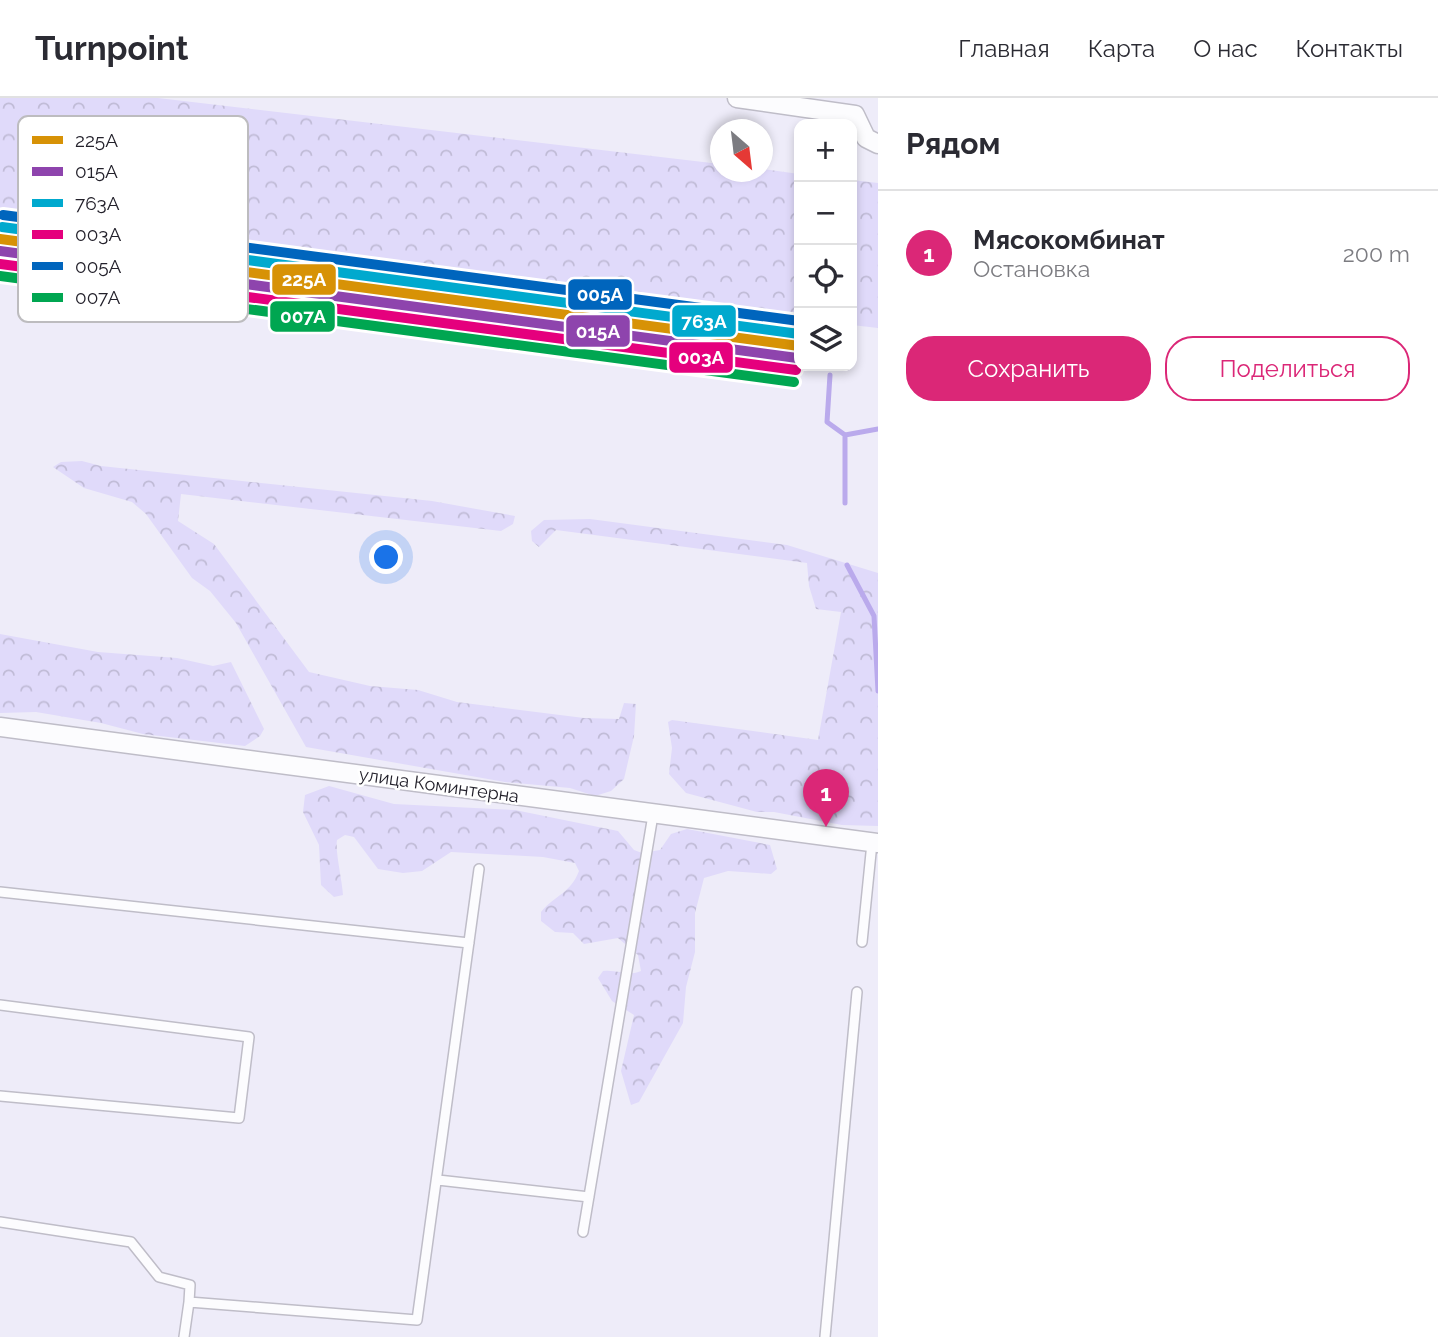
<!DOCTYPE html>
<html lang="ru">
<meta charset="utf-8">
<style>
body{margin:0;font-family:Raleway,sans-serif;background:#f2f2f3;color:#2b2b33}
.controls{position:absolute;right:21px;top:21px;display:grid;overflow:hidden;border-radius:14px;box-shadow:0 4px 10px #0003}
.controls button{width:63px;height:63px;display:grid;place-items:center;padding:0;border:0;border-bottom:2px solid #e1e1e2;background:#fff;color:#2b2b33;font:35px sans-serif}
.compass{position:absolute;left:710px;top:21px;width:63px;height:63px;border-radius:50%;background:#fff;box-shadow:0 4px 10px #0003;rotate:152deg}
.you{position:absolute;left:387px;top:460px;width:24px;height:24px;margin:-18px;border:5px solid #fff;border-radius:50%;background:#1a73e8;box-shadow:0 0 0 10px #1a73e833}
.badge{display:grid;place-items:center;width:46px;height:46px;border-radius:50%;background:#db2777;color:#fff;font-size:23px;font-weight:700}
.pin{position:absolute;translate:-50% -58px;filter:drop-shadow(0 2px 4px #0008)}
.pin::after{content:'';position:absolute;top:37px;width:24px;height:21px;background:inherit;clip-path:polygon(0 0,100% 0,50% 100%)}
.list{margin:0;padding:0;list-style:none}
h2{display:flex;justify-content:space-between;align-items:center;height:91px;margin:0;padding:0 28px;font-size:30px}
h2 small{font-size:23px;font-weight:400;color:#7c7c81}
.list li{display:grid;grid-template-columns:46px 1fr auto;gap:21px;align-items:center;box-sizing:border-box;height:126px;padding:0 28px;border-top:2px solid #e1e1e2}
.list b{display:block;font-size:26px;white-space:nowrap}
.list p{margin:0;font-size:23px;white-space:nowrap;color:#7c7c81}
.list em{font-size:23px;font-style:normal;color:#7c7c81}
.actions{display:flex;gap:14px;padding:21px 28px}
.actions a{flex:1;padding:16px 0;border:2px solid #db2777;border-radius:28px;text-align:center;font-size:24px;color:#db2777}
.actions .main{background:#db2777;color:#fff}
.icon{flex:none;width:38px;height:38px;fill:none;stroke:currentColor;stroke-width:2;stroke-linecap:round;stroke-linejoin:round}
.map{position:relative;flex:none;width:878px;height:1239px;overflow:hidden}
header{display:flex;align-items:center;gap:42px;box-sizing:border-box;height:98px;padding:0 35px;background:#fff;border-bottom:2px solid #e1e1e2}
header strong{font-size:33px}
nav{display:flex;gap:38px;margin-inline-start:auto;font-size:24px}
main{display:flex}
aside{flex:1;background:#fff}
.map>svg:first-child{display:block}
</style>
<header>
<strong>Turnpoint</strong>
<nav><a>Главная</a><a>Карта</a><a>О нас</a><a>Контакты</a></nav>
</header>
<main>
<div class="map">
<svg width="878" height="1239" viewBox="0 0 878 1239">
<defs>
<pattern id="forest-crowns" width="20" height="18" patternUnits="userSpaceOnUse" patternTransform="scale(1.75)"><rect width="20" height="18" fill="#e0dafa"/><path d="M2 6a3 3 0 1 1 6 0M12 15a3 3 0 1 1 6 0" fill="none" stroke="#c0bbd6"/></pattern>
</defs>
<rect width="100%" height="100%" fill="#eeecf9"/>
<!-- forest -->
<path fill="url(#forest-crowns)" d="M0 0H158L720 66V74L763 71 799 76V220L0 120Z
M852 82 878 85V230L852 227Z
M82 363 101 368 432 403 515 418 513 426 501 433 181 396 178 423 214 446 309 574 370 588 418 592 457 604 584 620 619 621 624 605 636 606 634 638 624 681 611 693 595 698 570 690 505 684 306 649 236 525 210 493 192 480 146 416 132 404 84 390 53 369 61 364Z
M590 421 787 447 878 475V728L842 727 774 714H757L686 695 669 676 672 650 668 624 672 622 818 642 841 514 816 511 809 488 807 465 556 432 539 449 532 443 531 433 544 422Z
M0 536 98 554 177 560 213 568 231 564 264 631 260 638 245 648 143 636 101 625 36 614 0 615Z
M329 688 394 706 515 712 618 733 634 752 642 755 660 752 671 736 687 731 770 747 777 771 771 776 728 773 704 780 695 815V854L686 889 683 925 639 1004 631 1007 621 973 634 917 612 903 598 880 603 873C617 871 628 879 641 873L638 857 618 840 584 846 573 835 555 834 541 823V814C556 796 570 796 579 773L575 765 543 759 451 754 422 773 403 775 378 771 354 739 345 737 337 742C335 753 342 782 343 797L334 799 321 787 319 747 303 714 305 697Z"/>
<g fill="none" stroke-linecap="round" stroke-linejoin="round">
<!-- stream -->
<path stroke="#baaaec" stroke-width="5" d="M830 277 827 324 845 337V405
M845 337 878 331
M847 467 874 518 878 593"/>
<!-- service casing -->
<g stroke="#bfbdc8" stroke-width="12">
<path id="service" d="M0 794 469 845
M862 844 872 745
M0 907 249 939 239 1020 0 998
M438 1082 589 1099
M0 1124 131 1144 159 1179 190 1187 189 1204
M583 1134 653 717
M184 1239 189 1204 417 1222 479 771
M825 1239 857 894"/>
</g>
<!-- minor casing -->
<g stroke="#bfbdc8" stroke-width="21">
<path id="minor" d="M737 0 855 17 866 40 878 46
M0 629 878 745"/>
</g>
<!-- service -->
<use href="#service" stroke="#fcfcfe" stroke-width="9"/>
<!-- minor -->
<use href="#minor" stroke="#fcfcfe" stroke-width="18"/>
<!-- rail-1 casing -->
<g stroke="#fff" stroke-width="16">
<path id="rail-1" d="M0 141 799 248"/>
</g>
<!-- rail-2 casing -->
<g stroke="#fff" stroke-width="16">
<path id="rail-2" d="M0 153 797 260"/>
</g>
<!-- rail-3 casing -->
<g stroke="#fff" stroke-width="16">
<path id="rail-3" d="M2 129 799 236"/>
</g>
<!-- rail-4 casing -->
<g stroke="#fff" stroke-width="16">
<path id="rail-4" d="M0 166 796 272"/>
</g>
<!-- rail-5 casing -->
<g stroke="#fff" stroke-width="16">
<path id="rail-5" d="M3 117 799 223"/>
</g>
<!-- rail-6 casing -->
<g stroke="#fff" stroke-width="16">
<path id="rail-6" d="M0 178 794 284"/>
</g>
<!-- rail-1 -->
<use href="#rail-1" stroke="#d79206" stroke-width="10"/>
<!-- rail-2 -->
<use href="#rail-2" stroke="#8e44ad" stroke-width="10"/>
<!-- rail-3 -->
<use href="#rail-3" stroke="#00a9ce" stroke-width="10"/>
<!-- rail-4 -->
<use href="#rail-4" stroke="#e5007d" stroke-width="10"/>
<!-- rail-5 -->
<use href="#rail-5" stroke="#0065bd" stroke-width="10"/>
<!-- rail-6 -->
<use href="#rail-6" stroke="#00a651" stroke-width="10"/>
</g>
<g text-anchor="middle" dominant-baseline="central" stroke-width="5" stroke-linejoin="round" paint-order="stroke">
<!-- street labels -->
<g font-size="18" fill="#23212b" stroke="#fff">
<text transform="translate(439 687) rotate(8)">улица Коминтерна</text>
</g>
</g>
<!-- legend -->
<rect x="18" y="18" width="230" height="206" rx="10" fill="#fff" stroke="#bdbcbf" stroke-width="2"/>
<rect x="32" y="38" width="31" height="8" fill="#d79206"/>
<rect x="32" y="69" width="31" height="9" fill="#8e44ad"/>
<rect x="32" y="101" width="31" height="8" fill="#00a9ce"/>
<rect x="32" y="132" width="31" height="9" fill="#e5007d"/>
<rect x="32" y="164" width="31" height="8" fill="#0065bd"/>
<rect x="32" y="195" width="31" height="9" fill="#00a651"/>
<g font-size="19" fill="#23212b">
<text x="75" y="49">225А</text>
<text x="75" y="80">015А</text>
<text x="75" y="112">763А</text>
<text x="75" y="143">003А</text>
<text x="75" y="175">005А</text>
<text x="75" y="206">007А</text>
</g>
<g stroke="#fff" stroke-width="2.5">
<rect x="271" y="165" width="66" height="33" rx="7" fill="#d79206"/>
<rect x="567" y="180" width="66" height="33" rx="7" fill="#0065bd"/>
<rect x="269" y="202" width="67" height="33" rx="7" fill="#00a651"/>
<rect x="671" y="206" width="66" height="34" rx="7" fill="#00a9ce"/>
<rect x="565" y="216" width="66" height="34" rx="7" fill="#8e44ad"/>
<rect x="668" y="243" width="66" height="33" rx="7" fill="#e5007d"/>
</g>
<g font-size="19" text-anchor="middle" font-weight="bold" fill="#fff">
<text x="304" y="188">225А</text>
<text x="600" y="203">005А</text>
<text x="303" y="225">007А</text>
<text x="704" y="230">763А</text>
<text x="598" y="240">015А</text>
<text x="701" y="266">003А</text>
</g>
</svg>
<div class="controls">
<button>+</button>
<button>−</button>
<button><svg class="icon" aria-label="locate" viewBox="0 0 24 24"><circle cx="12" cy="12" r="6"/><path d="M12 2v4M12 18v4M2 12h4M18 12h4"/></svg></button>
<button><svg class="icon" aria-label="layers" viewBox="0 0 24 24"><path d="M12 4l9 5-9 5-9-5zM3 14l9 5 9-5"/></svg></button>
</div>
<svg class="compass" viewBox="-18 -18 36 36"><path d="M0-13l5 13h-10z" fill="#e53935"/><path d="M0 13l5-13h-10z" fill="#7c7c81"/></svg>
<div class="you"></div>
<div class="pin badge" style="left:826px;top:729px">1</div>
</div>
<aside>
<h2>Рядом<small></small></h2>
<ul class="list">
<li><span class="badge">1</span><div><b>Мясокомбинат</b><p>Остановка</p></div><em>200 m</em></li>
</ul>
<div class="actions"><a class="main">Сохранить</a><a>Поделиться</a></div>
</aside>
</main>
